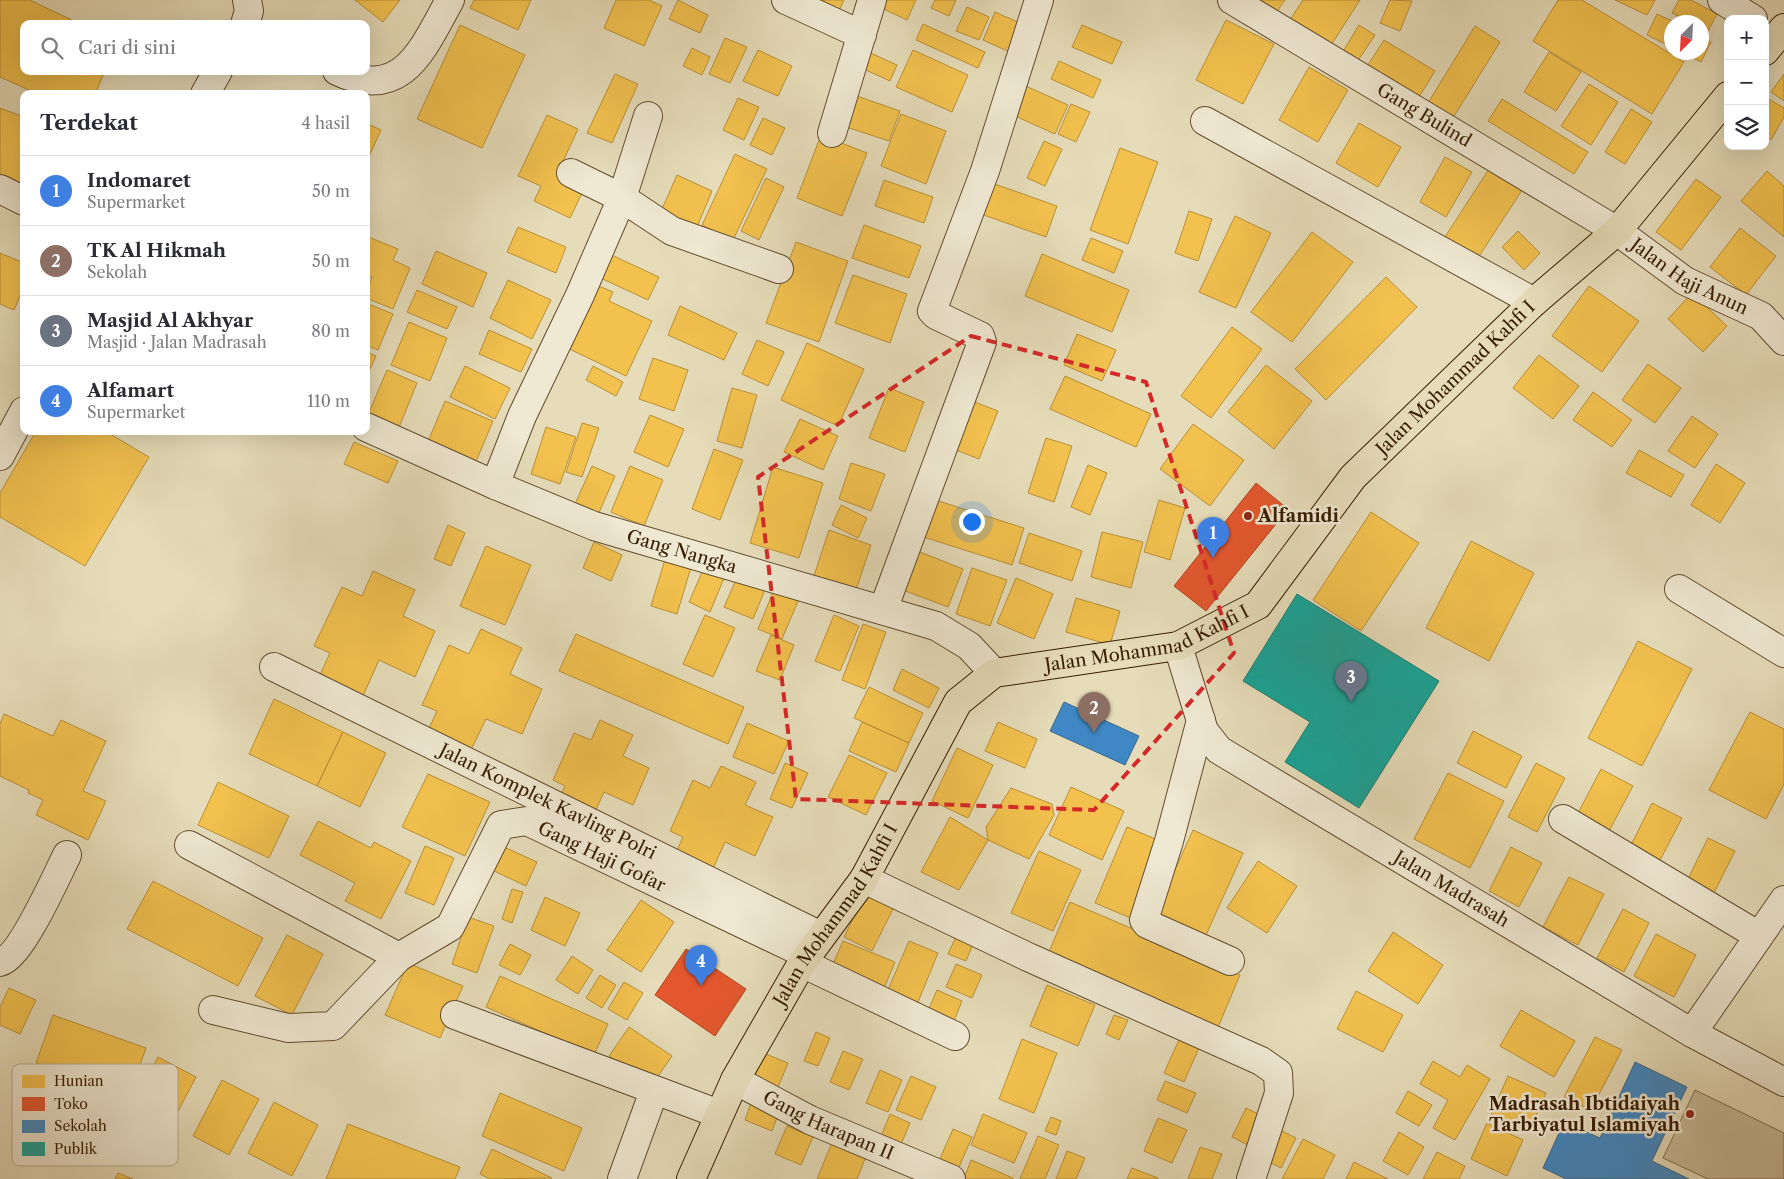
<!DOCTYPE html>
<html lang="id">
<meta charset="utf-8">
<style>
body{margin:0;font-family:"Libre Caslon Text",serif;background:#f2f2f3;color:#2b2b33}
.controls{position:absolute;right:15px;top:15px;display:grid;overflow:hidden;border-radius:10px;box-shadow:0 5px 20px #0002}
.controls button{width:45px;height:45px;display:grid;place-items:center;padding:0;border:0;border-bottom:1px solid #e1e1e2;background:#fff;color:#2b2b33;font:25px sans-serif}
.compass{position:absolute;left:1664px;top:15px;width:45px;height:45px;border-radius:50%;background:#fff;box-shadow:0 5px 20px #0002;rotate:204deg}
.you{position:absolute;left:971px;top:521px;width:18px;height:18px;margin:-12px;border:4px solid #fff;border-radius:50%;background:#1a73e8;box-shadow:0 0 0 8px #1a73e833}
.badge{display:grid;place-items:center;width:32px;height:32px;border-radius:50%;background:#8f2418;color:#fff;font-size:16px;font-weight:700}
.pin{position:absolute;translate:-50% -41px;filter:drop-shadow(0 1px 2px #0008)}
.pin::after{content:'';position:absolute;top:26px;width:18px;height:15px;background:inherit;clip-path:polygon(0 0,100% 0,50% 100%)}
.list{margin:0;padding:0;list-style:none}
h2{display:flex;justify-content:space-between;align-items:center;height:65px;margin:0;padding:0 20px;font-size:21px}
h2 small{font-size:16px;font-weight:400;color:#7c7c81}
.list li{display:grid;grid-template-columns:32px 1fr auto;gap:15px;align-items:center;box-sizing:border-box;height:70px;padding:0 20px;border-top:1px solid #e1e1e2}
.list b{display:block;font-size:19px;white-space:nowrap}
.list p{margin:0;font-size:16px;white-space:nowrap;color:#7c7c81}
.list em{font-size:16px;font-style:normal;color:#7c7c81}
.icon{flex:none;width:28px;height:28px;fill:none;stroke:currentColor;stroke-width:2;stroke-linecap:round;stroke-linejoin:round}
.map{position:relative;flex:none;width:1784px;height:1179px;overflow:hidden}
.search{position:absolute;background:#fff;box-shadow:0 5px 20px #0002;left:20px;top:20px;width:350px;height:55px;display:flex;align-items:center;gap:12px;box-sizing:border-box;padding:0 18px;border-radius:10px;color:#7c7c81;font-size:19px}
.panel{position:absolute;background:#fff;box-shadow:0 5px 20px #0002;left:20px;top:90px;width:350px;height:345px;border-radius:10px}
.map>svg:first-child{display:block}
</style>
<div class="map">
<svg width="1784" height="1179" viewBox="0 0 1784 1179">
<rect width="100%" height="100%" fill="#e6dcb9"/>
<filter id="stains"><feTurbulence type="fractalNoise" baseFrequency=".004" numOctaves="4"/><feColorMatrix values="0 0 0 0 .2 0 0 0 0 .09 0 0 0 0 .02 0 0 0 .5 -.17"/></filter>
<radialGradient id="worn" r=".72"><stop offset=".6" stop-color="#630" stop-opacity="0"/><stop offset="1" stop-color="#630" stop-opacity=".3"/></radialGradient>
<!-- green -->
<path fill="#c8bc9a" stroke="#806c4d" d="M1695 1090 1784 1133V1179H1708L1663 1158Z"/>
<!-- homes -->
<path fill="#f2c14e" stroke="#ba9037" d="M0 0H30L80 24H24V71H105L95 94H38L0 77Z
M355 0H400L383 22Z
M474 0H531L518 30 470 8Z
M616 0H649L662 6 644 46 604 28Z
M678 0 708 15 700 33 669 19Z
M804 0H844L837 15Z
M875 0H916L907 20 873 4Z
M935 0H956L949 16 931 8Z
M1248 0H1285L1273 17Z
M1303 0H1360L1326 53 1286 26Z
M1390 0 1412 1 1400 31 1380 23Z
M1558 0H1582L1684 62 1652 114 1533 41Z
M1615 0H1655L1647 15Z
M1679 0H1691L1717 14 1708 31 1702 28V22H1691L1672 13Z
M967 7 989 17 979 40 956 31Z
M995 12 1027 26 1014 54 983 40Z
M1657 14 1674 22H1672V47L1647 35Z
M1226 20 1274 44 1243 104 1196 80Z
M923 24 985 52 978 68 916 40Z
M460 25 525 55 482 148 417 119Z
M1082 25 1122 42 1112 64 1072 47Z
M1359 25 1375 35 1357 62 1342 53Z
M1475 26 1500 42 1453 118 1428 103Z
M1702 37 1711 42 1701 62 1682 52H1702Z
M725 38 747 47 730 83 709 74Z
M1384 40 1435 71 1419 97 1368 65Z
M692 48 710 57 702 75 683 66Z
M758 50 792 66 778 96 743 81Z
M864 50 897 65 890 81 857 66Z
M913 50 968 75 952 112 896 87Z
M1549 52 1581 72 1556 111 1524 92Z
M1059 61 1101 80 1093 98 1051 79Z
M1309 67 1348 90 1318 142 1279 120Z
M615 74 638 84 612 143 587 133Z
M1784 74V101L1771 92Z
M1019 83 1068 105 1055 134 1006 112Z
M1589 84 1618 102 1591 145 1561 126Z
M851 94 900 111 889 141 840 125Z
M1765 97 1784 108V117L1771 140 1765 137Z
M738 98 759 107 744 140 723 130Z
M1502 99 1588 152 1574 174 1488 121Z
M1071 104 1090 112 1076 142 1058 134Z
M0 108 24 117V188L0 178Z
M1631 109 1652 122 1625 164 1605 152Z
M901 114 946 131 926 184 881 166Z
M547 115 578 129 558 172 586 185 570 218 534 201 541 186 518 176Z
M763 118 785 128 772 155 750 145Z
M366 123 381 130 366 163Z
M1359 123 1401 147 1378 187 1336 163Z
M821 135 867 153 842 216 797 198Z
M1044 141 1062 149 1045 186 1027 178Z
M1120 148 1158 162 1128 244 1090 230Z
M735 154 767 169 733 240 702 225Z
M1445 157 1472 172 1446 217 1420 202Z
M1491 166 1524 187 1476 261 1443 240Z
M1767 171 1784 186V237L1741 201Z
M677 175 712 191 694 234 658 218Z
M766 178 784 187 759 240 741 231Z
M1696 179 1721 197 1681 250 1656 232Z
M884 180 933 197 924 223 875 206Z
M989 182 1057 206 1046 237 978 213Z
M1189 211 1212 219 1198 261 1175 253Z
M1235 216 1271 233 1236 308 1199 292Z
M864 225 921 246 909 278 852 258Z
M518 227 566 247 556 273 507 252Z
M1740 228 1776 256 1746 295 1710 267Z
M1518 231 1540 253 1524 270 1502 247Z
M1312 232 1353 262 1292 342 1251 312Z
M366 236 398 249 393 260 410 268 393 309 366 298V292L372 277 366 274Z
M1091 238 1123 251 1114 273 1082 260Z
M796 242 848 261 819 342 766 323Z
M436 251 487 273 473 307 422 284Z
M605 252 659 277 648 300 594 275Z
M0 253 24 263V287L14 310 0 304Z
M1042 254 1129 290 1112 332 1025 296Z
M853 275 907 294 890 343 835 323Z
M1386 277 1417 307 1326 400 1295 369Z
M508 280 551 300 532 339 490 318Z
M594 284 613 292 609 301 652 321 626 376 563 346Z
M1589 286 1639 321 1602 372 1552 336Z
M417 290 457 307 447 329 407 312Z
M1692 293 1727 326 1703 352 1668 319Z
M366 303 393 314 378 350 366 345Z
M680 306 737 333 724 360 668 335Z
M409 322 447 338 430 381 391 365Z
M1232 327 1262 349 1211 418 1181 396Z
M489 330 532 349 521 372 479 354Z
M1077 334 1116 350 1102 381 1064 365Z
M757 340 784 352 768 386 742 374Z
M807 343 864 369 838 426 781 400Z
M366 352 376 356 366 378Z
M1539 355 1579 386 1553 419 1513 388Z
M653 358 688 370 674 411 639 399Z
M1648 364 1681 388 1655 423 1622 400Z
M1266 365 1312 401 1274 449 1228 412Z
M465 366 510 388 495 419 450 397Z
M593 366 623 382 616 396 586 380Z
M387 370 417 383 398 430 367 417Z
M1065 376 1151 414 1136 447 1050 409Z
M732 388 757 395 742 448 717 441Z
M889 388 924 402 905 452 869 438Z
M1593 392 1632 420 1612 447 1573 420Z
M967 399 998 411 979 459 948 447Z
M445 401 493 421 472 471 424 451Z
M650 415 684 429 668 467 634 452Z
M1692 416 1718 434 1695 468 1668 451Z
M800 419 838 436 823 470 784 452Z
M582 423 599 428 582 477 566 472Z
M1193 424 1244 460 1210 506 1160 469Z
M546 427 576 437 560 484 531 474Z
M36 431H105L149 457 85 566 0 517V493Z
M1046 438 1072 446 1054 502 1028 493Z
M354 442 398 461 388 483 344 464Z
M714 449 743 460 720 520 692 509Z
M1639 450 1684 475 1671 497 1626 473Z
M851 463 885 474 871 511 839 499Z
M1716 464 1745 483 1720 523 1691 505Z
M1088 465 1107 473 1090 515 1071 507Z
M592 466 615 476 598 515 575 504Z
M630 466 663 480 644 526 611 512Z
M773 467 823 483 799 558 750 543Z
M929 498 1024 528 1012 565 917 535Z
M1159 500 1185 508 1170 560 1144 552Z
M841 505 867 518 858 538 832 525Z
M1371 512 1419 543 1361 631 1313 600Z
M448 525 465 533 451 566 434 559Z
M829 530 871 545 853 599 811 585Z
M1102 532 1143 542 1131 588 1091 577Z
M1029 533 1082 551 1072 581 1019 563Z
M1471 541 1534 573 1489 661 1426 628Z
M594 542 622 555 611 581 583 568Z
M486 546 531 565 505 625 460 606Z
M915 550 963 569 948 607 900 589Z
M666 556 692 564 677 614 651 606Z
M706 563 727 571 710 612 689 602Z
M972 568 1007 580 990 626 956 614Z
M373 571 415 590 403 616 435 631 415 677 379 660 363 696 319 677 330 653 314 646 342 587 362 596Z
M739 573 767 585 753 619 724 607Z
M1016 578 1053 594 1034 639 997 623Z
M777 582 802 592 782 639 758 629Z
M1076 598 1120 611 1110 645 1066 632Z
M705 615 735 628 713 677 683 664Z
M834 615 859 626 840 671 815 661Z
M863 624 886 632 865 689 842 680Z
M481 629 522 648 510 674 542 689 522 734 486 719 469 754 426 735 437 711 422 705 449 645 469 654Z
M576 634 744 707 728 744 559 671Z
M771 635 794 645 780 680 756 671Z
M1638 641 1692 669 1642 766 1588 738Z
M902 669 939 688 929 708 893 690Z
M869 687 923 713 909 743 854 718Z
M274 699 343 732 317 786 249 754Z
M1750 712 1784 729V784L1766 819 1709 790Z
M4 714 53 736 61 720 106 741 83 791 106 801 88 840 36 815 43 800 28 793 29 790 0 776V724Z
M600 720 633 735 623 756 649 768 633 805 604 792 591 821 556 805 565 786 553 780 574 733 591 740Z
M862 722 909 743 896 772 849 751Z
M998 722 1037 739 1025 768 985 751Z
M747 723 789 741 774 774 733 757Z
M1473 731 1522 756 1506 788 1457 763Z
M343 732 386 753 360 807 317 786Z
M957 748 993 765 968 818 932 801Z
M849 755 887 773 866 815 828 797Z
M785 763 808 773 792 808 770 799Z
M1536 763 1565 778 1537 832 1508 817Z
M721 766 756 782 745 805 773 817 755 856 725 842 711 873 674 857 683 837 670 831 693 780 710 788Z
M1601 769 1633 786 1608 833 1576 817Z
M1448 773 1504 801 1470 868 1414 839Z
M428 774 490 802 465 856 402 827Z
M218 782 289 816 269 858 198 825Z
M1071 787 1124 811 1102 860 1049 835Z
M1011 788 1052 804 1054 815 1029 859 988 840 986 827Z
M1652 803 1682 818 1657 866 1628 851Z
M950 817 988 840 959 890 921 872Z
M318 821 371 848 374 842 411 861 381 919 345 901 355 883 300 855Z
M1127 827 1165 843 1133 919 1095 903Z
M1193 830 1243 853 1201 946 1151 923Z
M1708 838 1735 851 1710 901 1684 887Z
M425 846 454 858 434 905 405 893Z
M504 847 537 862 526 886 494 871Z
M1511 847 1542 863 1519 907 1489 891Z
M1039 851 1081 870 1053 931 1011 913Z
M1258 861 1297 886 1267 933 1227 908Z
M1569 877 1604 894 1578 945 1543 927Z
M153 881 263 938 238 986 127 929Z
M512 889 523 892 512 923 502 919Z
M867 890 895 905 872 951 844 937Z
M545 897 580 913 565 946 531 930Z
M641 900 674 922 641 972 607 950Z
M1070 902 1240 975 1216 1032 1046 959Z
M1623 909 1649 923 1624 972 1597 958Z
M468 917 494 926 477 973 452 964Z
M960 928 977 935 966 961 948 954Z
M1393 932 1443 965 1418 1004 1368 971Z
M1656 934 1696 955 1674 997 1634 976Z
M287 935 323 954 292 1015 255 996Z
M843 941 895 962 882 993 830 971Z
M909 941 938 953 914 1012 884 999Z
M510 944 531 955 520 975 499 965Z
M572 956 593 970 578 994 556 980Z
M408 963 463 986 440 1038 385 1015Z
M956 964 982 975 972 998 946 987Z
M600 975 616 985 602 1008 586 998Z
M500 976 608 1024 594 1055 486 1007Z
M624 982 643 993 627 1020 608 1009Z
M1047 985 1095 1005 1078 1046 1030 1026Z
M9 988 36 1000 20 1034 0 1025V1007Z
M937 990 962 1001 952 1026 926 1015Z
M1356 991 1403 1015 1383 1052 1337 1029Z
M1521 1010 1575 1041 1554 1077 1500 1046Z
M53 1015 146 1048 129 1096 36 1063Z
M1114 1015 1128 1020 1119 1040 1106 1034Z
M629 1027 672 1056 652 1085 609 1056Z
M816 1032 830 1038 818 1066 804 1061Z
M1182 1033 1202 1041 1184 1082 1164 1073Z
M1595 1037 1622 1050 1591 1110 1564 1097Z
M1022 1039 1057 1053 1034 1113 999 1099Z
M843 1051 863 1059 849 1090 830 1082Z
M761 1052 788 1063 774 1097 746 1086Z
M158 1057 196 1077 174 1119 136 1100Z
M1433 1061 1460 1077 1467 1065 1490 1079 1455 1140 1433 1128 1448 1100 1420 1084Z
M880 1070 902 1080 888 1112 866 1103Z
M911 1076 936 1087 921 1120 896 1110Z
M1508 1076 1546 1093 1529 1132 1491 1115Z
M222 1080 259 1099 229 1155 193 1136Z
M1165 1081 1196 1093 1187 1113 1157 1100Z
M1408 1091 1432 1105 1419 1126 1396 1113Z
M500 1093 582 1128 564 1171 482 1136Z
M274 1102 318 1125 292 1176 248 1153Z
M751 1103 778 1115 772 1131 745 1120Z
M1246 1108 1262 1116 1248 1145 1232 1137Z
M890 1114 910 1123 897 1154 877 1146Z
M983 1114 1027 1133 1014 1163 971 1145Z
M1051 1117 1061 1121 1056 1135 1045 1131Z
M1158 1118 1187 1130 1172 1163 1144 1151Z
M1487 1123 1523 1140 1507 1176 1471 1159Z
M348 1124 460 1167 455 1179H326Z
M787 1126 813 1137 801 1165 775 1154Z
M1276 1128 1296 1138 1281 1168 1261 1158Z
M953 1129 972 1137 954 1179 935 1170Z
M1399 1132 1424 1147 1408 1175 1383 1161Z
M1038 1136 1059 1145 1045 1179H1020Z
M1303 1139 1335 1155 1323 1179H1282Z
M833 1140 867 1154 857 1179H817Z
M1200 1147 1222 1154 1212 1179H1188Z
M492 1149 552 1178 490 1179 480 1174Z
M1067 1151 1085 1158 1076 1179H1056Z
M1437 1152 1465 1166 1459 1179H1423Z
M971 1160 1013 1178V1179H964Z
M1354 1162 1388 1179H1346Z
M1132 1168 1158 1178 1157 1179H1127Z
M118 1173 133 1179H115Z"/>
<!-- shops -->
<path fill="#e4572e" stroke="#b04620" d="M1256 483 1288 509 1206 611 1174 586Z
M686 949 746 989 715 1036 655 995Z"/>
<!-- schools -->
<path fill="#3f88c5" stroke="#3d688a" d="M1064 702 1139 736 1125 765 1050 731Z
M1635 1062 1687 1087 1652 1161 1689 1179H1566L1543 1168 1564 1122 1600 1138Z"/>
<!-- public -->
<path fill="#17a398" stroke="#217b6a" d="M1297 594 1439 681 1359 808 1285 762 1310 722 1243 681Z"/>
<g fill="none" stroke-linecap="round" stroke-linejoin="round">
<!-- minor casing -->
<g stroke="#634d2e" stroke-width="30">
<g id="minor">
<path d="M786 0 862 35"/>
<path id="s1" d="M1232 0 1617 231 1685 281 1761 316 1784 341"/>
<path d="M1722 0 1753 19"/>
<path d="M245 24 249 11 247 0"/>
<path d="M337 71C403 103 423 48 450 0"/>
<path d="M205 94 218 71"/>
<path d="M1205 121 1534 302"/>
<path d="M832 133 872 0"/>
<path d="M571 173 622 198 672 231 779 269"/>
<path d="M0 189 24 201"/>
<path id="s2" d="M366 427 495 485 594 526 936 626 969 646 994 673"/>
<path d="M0 456 24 411"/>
<path d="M495 485 522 416 580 295 622 198 648 116"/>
<path d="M1679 589 1784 653"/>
<path d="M883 610 982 342 980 336 936 315 932 311 985 171 1039 0"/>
<path id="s3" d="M1178 646 1204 731 1219 750 1692 1033 1784 1082"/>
<path id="s4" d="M274 667 821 936"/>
<path d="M1201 720 1169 841 1144 920 1147 924 1230 961"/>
<path d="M1563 819 1759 936"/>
<path d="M189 845 399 957"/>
<path d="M864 879 1028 957 1261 1061 1278 1073 1279 1093 1251 1179"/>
<path d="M0 962C21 957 56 877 67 855"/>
<path d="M802 963 955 1036"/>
<path id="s5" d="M213 1010 288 1028 333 1026 399 957 450 927 501 825 527 821 808 955"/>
<path d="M455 1015 719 1114"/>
<path d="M1692 1033 1784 900"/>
<path id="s6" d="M735 1080 810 1120 951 1179"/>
<path d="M622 1179 654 1091"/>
</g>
</g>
<!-- major casing -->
<g stroke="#371d00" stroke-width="30">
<g id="major">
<path d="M1765 51 1784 28"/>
<path id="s7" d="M691 1179 735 1080 802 963 864 879 958 702 994 673 1178 646 1258 605 1353 477 1534 302 1617 231 1728 96"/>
</g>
</g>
<!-- minor -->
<use href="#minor" stroke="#efe8d2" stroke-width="28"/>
<!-- major -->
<use href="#major" stroke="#e6dcb9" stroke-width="28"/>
</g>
<!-- marked area -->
<path fill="none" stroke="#d62828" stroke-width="4" stroke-dasharray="10 6" stroke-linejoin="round" d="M971 336 1146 382 1234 653 1094 810 796 799 758 477Z"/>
<!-- markers -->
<g fill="#8f2418" stroke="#efe8d2" stroke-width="2">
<circle cx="1248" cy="516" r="5"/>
<circle cx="1690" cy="1114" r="5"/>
</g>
<g text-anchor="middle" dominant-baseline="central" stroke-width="5" stroke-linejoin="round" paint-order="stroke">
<!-- street labels -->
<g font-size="18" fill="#371d00" stroke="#efe8d2">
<text stroke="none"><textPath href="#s1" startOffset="224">Gang Bulind</textPath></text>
<text stroke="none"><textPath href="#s1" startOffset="535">Jalan Haji Anun</textPath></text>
<text stroke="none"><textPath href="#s7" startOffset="1172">Jalan Mohammad Kahfi I</textPath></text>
<text stroke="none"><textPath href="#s2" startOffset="340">Gang Nangka</textPath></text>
<text stroke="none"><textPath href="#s7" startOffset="752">Jalan Mohammad Kahfi I</textPath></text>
<text stroke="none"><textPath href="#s4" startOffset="305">Jalan Komplek Kavling Polri</textPath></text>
<text stroke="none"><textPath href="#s5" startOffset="500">Gang Haji Gofar</textPath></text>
<text stroke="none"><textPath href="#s3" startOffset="384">Jalan Madrasah</textPath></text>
<text stroke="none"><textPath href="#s7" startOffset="302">Jalan Mohammad Kahfi I</textPath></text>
<text stroke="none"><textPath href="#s6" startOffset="104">Gang Harapan II</textPath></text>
</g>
<!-- poi labels -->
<g font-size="18" font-weight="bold" fill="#371d00" stroke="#efe8d2" text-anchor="start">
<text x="1258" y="516">Alfamidi</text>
<text x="1680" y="1104" text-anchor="end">Madrasah Ibtidaiyah<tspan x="1680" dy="21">Tarbiyatul Islamiyah</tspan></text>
</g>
</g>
<!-- legend -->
<rect x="12" y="1064" width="166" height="102" rx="8" fill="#efe8d2" stroke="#b8ab93" stroke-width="1"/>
<rect x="22" y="1075" width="23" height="13" fill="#f2c14e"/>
<rect x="22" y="1097" width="23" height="14" fill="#e4572e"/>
<rect x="22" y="1120" width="23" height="13" fill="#3f88c5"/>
<rect x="22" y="1142" width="23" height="14" fill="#17a398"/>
<g font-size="14" fill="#371d00">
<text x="54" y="1086">Hunian</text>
<text x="54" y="1109">Toko</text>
<text x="54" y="1131">Sekolah</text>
<text x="54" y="1154">Publik</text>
</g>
<rect width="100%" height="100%" filter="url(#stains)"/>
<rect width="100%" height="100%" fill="url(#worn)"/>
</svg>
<div class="controls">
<button>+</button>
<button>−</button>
<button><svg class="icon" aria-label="layers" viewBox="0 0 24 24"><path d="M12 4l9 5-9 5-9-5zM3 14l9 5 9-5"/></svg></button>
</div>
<svg class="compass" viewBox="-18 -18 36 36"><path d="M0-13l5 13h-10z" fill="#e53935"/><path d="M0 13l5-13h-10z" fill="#7c7c81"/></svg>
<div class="you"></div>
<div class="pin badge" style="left:1213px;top:558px;background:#3f7fe0">1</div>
<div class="pin badge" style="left:1094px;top:733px;background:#8d6e63">2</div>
<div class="pin badge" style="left:1351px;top:702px;background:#6b7280">3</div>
<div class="pin badge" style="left:701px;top:986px;background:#3f7fe0">4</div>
<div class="search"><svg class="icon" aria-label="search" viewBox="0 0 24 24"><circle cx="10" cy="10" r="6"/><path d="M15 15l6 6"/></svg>Cari di sini</div>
<section class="panel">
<h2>Terdekat<small>4 hasil</small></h2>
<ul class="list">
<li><span class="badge" style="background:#3f7fe0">1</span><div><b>Indomaret</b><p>Supermarket</p></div><em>50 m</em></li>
<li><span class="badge" style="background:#8d6e63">2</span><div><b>TK Al Hikmah</b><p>Sekolah</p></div><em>50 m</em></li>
<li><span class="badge" style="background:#6b7280">3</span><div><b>Masjid Al Akhyar</b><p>Masjid · Jalan Madrasah</p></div><em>80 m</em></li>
<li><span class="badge" style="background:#3f7fe0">4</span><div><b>Alfamart</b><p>Supermarket</p></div><em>110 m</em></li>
</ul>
</section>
</div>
